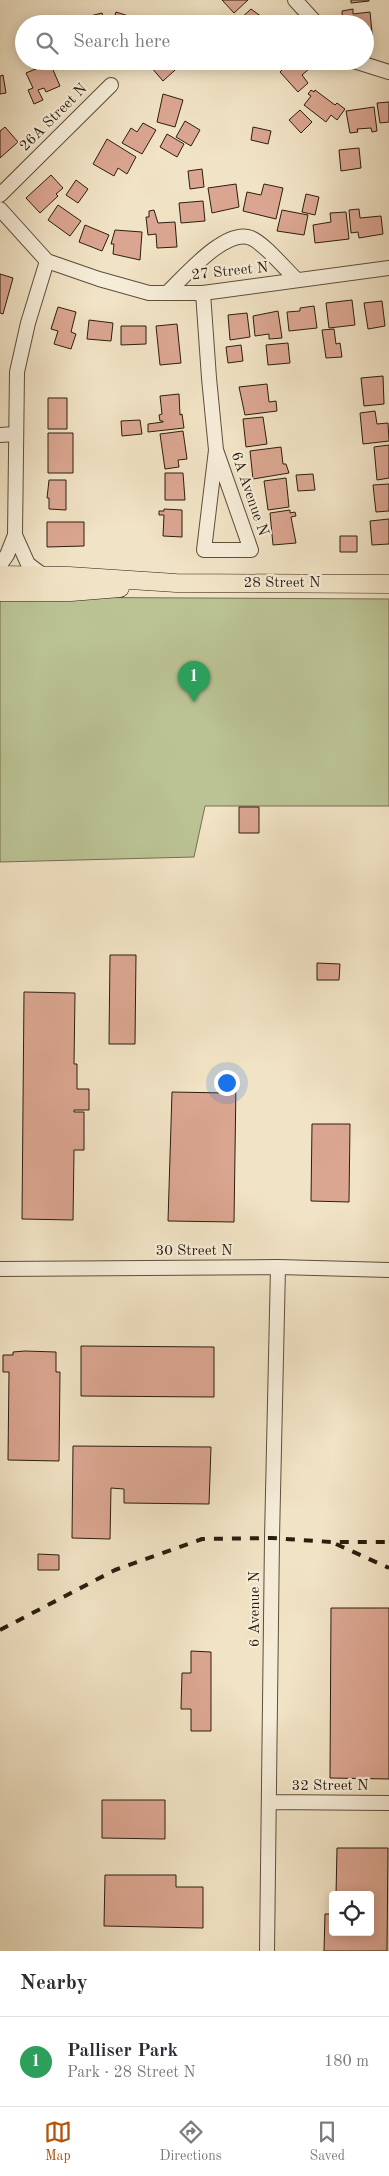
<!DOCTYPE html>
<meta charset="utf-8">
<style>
body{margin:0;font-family:"Old Standard TT",serif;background:#f7f7f7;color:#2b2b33}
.controls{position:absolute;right:15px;bottom:15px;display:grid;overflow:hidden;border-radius:5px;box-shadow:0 2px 12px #0003}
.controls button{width:45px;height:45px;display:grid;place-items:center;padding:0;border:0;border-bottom:1px solid #e1e1e2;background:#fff;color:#2b2b33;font:25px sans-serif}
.you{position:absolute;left:226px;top:1082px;width:18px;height:18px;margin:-12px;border:4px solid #fff;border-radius:50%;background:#1a73e8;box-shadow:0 0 0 8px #1a73e833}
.badge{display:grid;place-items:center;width:32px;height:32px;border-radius:50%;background:#b45309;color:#fff;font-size:16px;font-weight:700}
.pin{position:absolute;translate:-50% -41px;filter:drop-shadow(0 1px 2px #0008)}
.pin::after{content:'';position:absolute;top:26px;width:18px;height:15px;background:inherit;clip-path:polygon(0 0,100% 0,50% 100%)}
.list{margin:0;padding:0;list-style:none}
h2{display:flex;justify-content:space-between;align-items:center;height:65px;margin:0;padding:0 20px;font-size:21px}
h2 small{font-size:16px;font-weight:400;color:#7c7c81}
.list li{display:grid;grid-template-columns:32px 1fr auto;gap:15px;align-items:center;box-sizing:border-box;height:90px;padding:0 20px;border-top:1px solid #e1e1e2}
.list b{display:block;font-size:19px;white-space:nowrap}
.list p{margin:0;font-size:16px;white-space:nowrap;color:#7c7c81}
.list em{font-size:16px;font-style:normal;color:#7c7c81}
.icon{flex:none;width:28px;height:28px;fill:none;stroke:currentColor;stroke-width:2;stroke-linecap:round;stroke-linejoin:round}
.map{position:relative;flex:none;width:389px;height:1951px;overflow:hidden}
.search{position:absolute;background:#fff;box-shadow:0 2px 12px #0003;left:15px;right:15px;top:15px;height:55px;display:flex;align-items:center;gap:12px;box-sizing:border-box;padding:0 18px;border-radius:28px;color:#7c7c81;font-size:19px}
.sheet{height:155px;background:#fff}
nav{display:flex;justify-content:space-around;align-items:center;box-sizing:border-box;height:70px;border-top:1px solid #e1e1e2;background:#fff;font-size:14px;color:#7c7c81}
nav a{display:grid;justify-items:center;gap:2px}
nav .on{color:#b45309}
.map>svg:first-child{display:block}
</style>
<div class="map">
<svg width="389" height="1951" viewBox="0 0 389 1951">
<rect width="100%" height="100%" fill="#f1e3c5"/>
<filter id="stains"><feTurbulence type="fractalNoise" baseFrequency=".004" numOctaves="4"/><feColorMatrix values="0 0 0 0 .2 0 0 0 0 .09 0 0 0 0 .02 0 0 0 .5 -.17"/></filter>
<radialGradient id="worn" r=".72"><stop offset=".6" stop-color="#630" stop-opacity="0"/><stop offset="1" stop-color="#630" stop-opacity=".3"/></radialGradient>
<!-- green -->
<path fill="#bbc394" stroke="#747052" d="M0 597 389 599V806H205L194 857 0 862Z"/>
<!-- building -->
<path fill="#dba691" stroke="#2c1e0f" d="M222 0H248L234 13Z
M351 0H369V1L351 3Z
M251 9 266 20 269 24H242L239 20Z
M353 9V14L370 12 373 43 365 44V24H343L342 11Z
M116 12 138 19 136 24H112Z
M102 13 105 24H75L74 20Z
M57 61H76L63 70Z
M157 61H185L163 81 151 67Z
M291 61H302L309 69 302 75 308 83 298 92 280 72Z
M50 63 60 86 46 92 44 88 38 90 43 100 34 104 28 90 33 88 26 73Z
M3 75 6 93 0 94V76Z
M311 90 314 92 315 90 335 105 337 103 345 109 337 120 331 115 326 122 304 105 311 96 308 94Z
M163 94 183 100 175 127 157 122Z
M389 102V122L380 123 377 103Z
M374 107 377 131 372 132 371 128 357 129 358 132 350 133 346 111Z
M300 110 312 122 301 133 289 120Z
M185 121 200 130 191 146 176 137Z
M143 123 156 130 142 154 122 143 131 128 137 132Z
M5 127 18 142 0 158V131Z
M253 127 271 131 268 144 251 140Z
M167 134 184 144 177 157 160 147Z
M107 139 136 157 127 174 118 168 114 176 93 164Z
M359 148 361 168 341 171 339 150Z
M202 169 204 187 190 189 188 171Z
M51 175 63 188 56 194 58 196 40 213 26 198Z
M76 180 88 189 78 203 66 195Z
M236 184 239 207 212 213 208 188Z
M264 184 283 188 276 219 243 211 247 192 261 195Z
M306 194 319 197 315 215 302 212Z
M203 201 205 221 181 223 179 203Z
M58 205 81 221 70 236 48 220Z
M359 209 360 218 381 216 383 234 359 238 358 232 351 233 349 210Z
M154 210 158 223 175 222 177 247 157 248 156 234 148 235 146 217H149V211Z
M282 210 308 215 304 235 277 231Z
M346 212 349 239 315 243 313 225 331 222 330 213Z
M85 225 109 235 102 251 79 242Z
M115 230 142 232 140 260 113 254 114 244H111Z
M0 274 13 278 3 314 0 313Z
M352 300 355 325 329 328 326 303Z
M382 301 385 326 368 329 364 303Z
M314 306 317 328 289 331 287 312 300 311V308Z
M58 307 76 312 71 332 76 334 71 349 54 344 58 331 51 329Z
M278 311 282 338 269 339V334L255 336 253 316Z
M247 313 250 337 230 340 228 315Z
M89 320 113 323 111 341 87 339Z
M177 324 181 363 160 365 156 326Z
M121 326H146V344L121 345Z
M334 329 336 344 340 343 342 357 326 358 322 330Z
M288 343 290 363 268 365 266 345Z
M241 345 243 361 228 363 226 347Z
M383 376 384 404 364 406 361 378Z
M267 384 269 402 276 401 277 411 245 415 239 387Z
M179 394 180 415 182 414 184 428 148 432V424L163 422V421H160L159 415 162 414 160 396Z
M48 398H67V429H48Z
M375 411 377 424 388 423 389 441 363 444 360 413Z
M263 417 267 444 246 447 243 419Z
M140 420 142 434 122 436 121 421Z
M183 431 187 459 178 460 179 467 165 469 160 434Z
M48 433H73V473H48Z
M389 445V478L377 480 374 447Z
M281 447 283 464H286L289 473 253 479 250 451Z
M165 473H183L185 500H165Z
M313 474 315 490 298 491 296 475Z
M286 478 289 507 268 510 264 481Z
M49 480H66V510L49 509V498H47Z
M389 484V511L376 512 373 485Z
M164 509 182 510V537L163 536 164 515H159V511H164Z
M290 510V513L295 512 296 516 291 517 296 543 273 545 270 513Z
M389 519V544L372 545 370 521Z
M47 522H84V546L47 547Z
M340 536H357V552H340Z
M239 807H259V833H239Z
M110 955H136L135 1044H109Z
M317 963 340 964 339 980H317Z
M24 992 75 993 74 1064H77V1089H89V1110H74V1112H84V1150H74L73 1220 22 1219Z
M226 1083H236L234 1222 168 1221 172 1092 226 1093Z
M312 1124H350L349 1202 311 1201Z
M81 1346 214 1347V1397L81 1396Z
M25 1351 56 1352V1372H60L59 1461 8 1460 9 1372H3V1355H13V1352Z
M73 1446 211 1447 209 1504 124 1503V1489L111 1488 110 1539 72 1538Z
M38 1554 59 1555V1570H38Z
M331 1608H389V1779L330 1778Z
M191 1651 211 1652V1731H191V1709H181L182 1673H191Z
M102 1800H165V1839L102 1838Z
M337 1848H388L387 1951H324L325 1914H333V1932H370V1895H336Z
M105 1875H176V1887H203V1928L104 1926Z"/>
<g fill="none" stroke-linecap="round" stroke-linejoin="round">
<!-- minor casing -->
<g stroke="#5d4f3c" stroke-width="16">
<path id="minor" d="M295 0 317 24
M354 61 389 72
M0 195 111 85
M0 209 47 261
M47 261 99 279 149 293H203L389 268
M167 293C184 277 226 227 251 238 264 243 286 270 297 280
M203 293 209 378 216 450 251 550H204L216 450
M0 435 15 434
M15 535 28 564 44 576
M0 565 7 555 15 535 17 372 28 323 47 261
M0 1269 278 1267 389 1270
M270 1802 389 1803
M267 1951 272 1538 278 1267"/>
</g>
<!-- major casing -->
<g stroke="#2c1e0f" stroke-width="19">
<path id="major" d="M0 575 69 576 176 583 389 584
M0 592H71L120 588"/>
</g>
<!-- minor -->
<use href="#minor" stroke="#f6edd9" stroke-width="14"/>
<!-- major -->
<use href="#major" stroke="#f1e3c5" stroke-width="18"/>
<!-- rail -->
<path stroke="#2c1e0f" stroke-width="4" stroke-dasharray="9 9" stroke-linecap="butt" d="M336 1544 389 1568
M0 1630 115 1570 202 1539 272 1538 331 1542H389"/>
</g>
<g text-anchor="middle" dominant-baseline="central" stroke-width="4.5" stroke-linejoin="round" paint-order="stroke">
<!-- street labels -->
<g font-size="15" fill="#2c1e0f" stroke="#f6edd9">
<text transform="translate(54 118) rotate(-45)">26A Street N</text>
<text transform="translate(230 272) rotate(-6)">27 Street N</text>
<text transform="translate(249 494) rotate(71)">6A Avenue N</text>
<text x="282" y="583">28 Street N</text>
<text x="194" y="1251">30 Street N</text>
<text transform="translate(255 1609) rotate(-90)">6 Avenue N</text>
<text x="330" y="1786">32 Street N</text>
</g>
</g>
<rect width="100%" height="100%" filter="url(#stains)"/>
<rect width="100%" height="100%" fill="url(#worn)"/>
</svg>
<div class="controls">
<button><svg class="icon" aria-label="locate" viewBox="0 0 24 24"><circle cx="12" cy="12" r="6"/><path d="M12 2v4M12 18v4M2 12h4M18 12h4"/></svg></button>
</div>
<div class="you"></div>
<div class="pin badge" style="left:194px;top:702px;background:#2e9e5b">1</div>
<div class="search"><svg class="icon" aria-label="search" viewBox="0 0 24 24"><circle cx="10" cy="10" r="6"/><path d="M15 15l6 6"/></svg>Search here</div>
</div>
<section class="sheet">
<h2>Nearby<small></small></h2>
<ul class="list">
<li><span class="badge" style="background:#2e9e5b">1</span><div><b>Palliser Park</b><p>Park · 28 Street N</p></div><em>180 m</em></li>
</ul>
</section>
<nav>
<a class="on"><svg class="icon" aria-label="map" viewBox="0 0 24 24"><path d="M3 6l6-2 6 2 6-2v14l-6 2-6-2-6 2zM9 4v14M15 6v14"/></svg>Map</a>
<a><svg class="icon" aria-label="directions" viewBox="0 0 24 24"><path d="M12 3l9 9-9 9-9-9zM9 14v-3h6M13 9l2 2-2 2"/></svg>Directions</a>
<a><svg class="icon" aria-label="saved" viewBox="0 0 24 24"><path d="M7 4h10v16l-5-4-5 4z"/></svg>Saved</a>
</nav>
